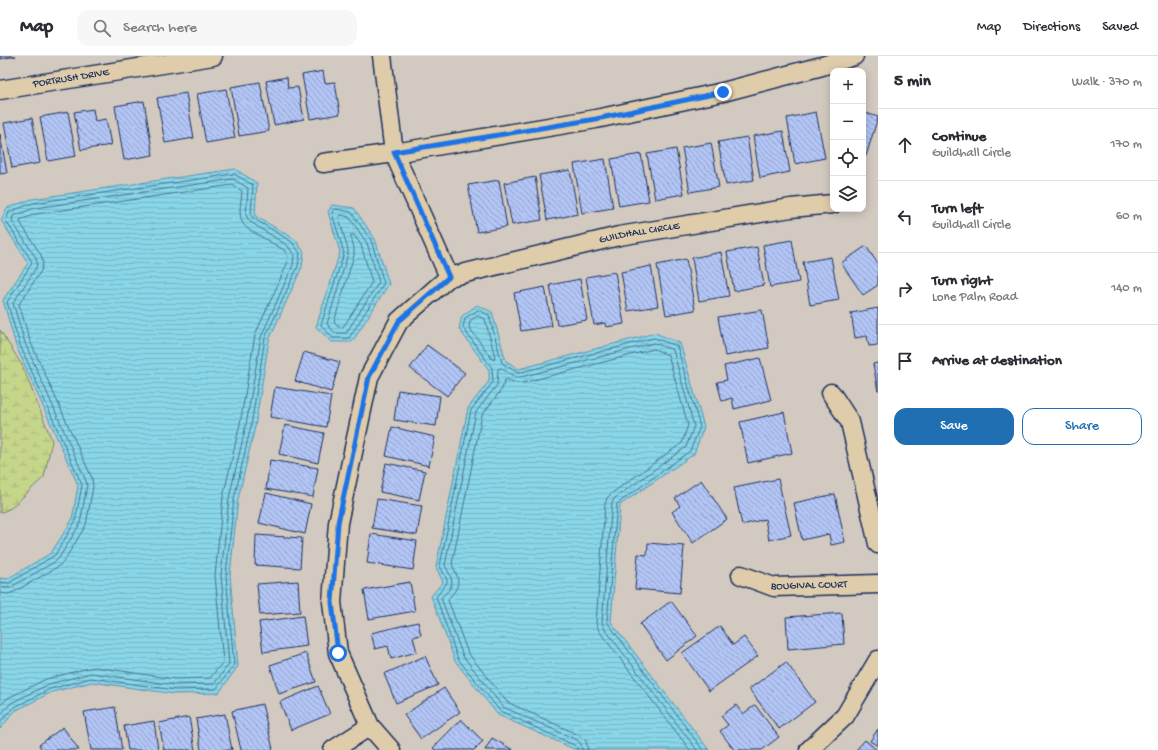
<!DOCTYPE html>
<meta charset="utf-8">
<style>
body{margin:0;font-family:"Gochi Hand",sans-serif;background:#f7f7f7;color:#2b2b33}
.controls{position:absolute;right:12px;top:12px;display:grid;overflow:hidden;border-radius:8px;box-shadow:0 2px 10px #0003}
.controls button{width:36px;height:36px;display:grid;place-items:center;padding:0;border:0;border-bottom:1px solid #e1e1e2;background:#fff;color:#2b2b33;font:20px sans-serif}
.stop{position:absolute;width:12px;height:12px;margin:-9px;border:3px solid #1a73e8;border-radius:50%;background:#fff}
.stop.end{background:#1a73e8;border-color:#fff;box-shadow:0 1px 4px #0008}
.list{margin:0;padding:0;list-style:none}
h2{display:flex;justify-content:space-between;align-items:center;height:52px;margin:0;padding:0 16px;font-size:17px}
h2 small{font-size:13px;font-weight:400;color:#7c7c81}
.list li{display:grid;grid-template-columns:26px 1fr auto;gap:12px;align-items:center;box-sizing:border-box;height:72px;padding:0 16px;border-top:1px solid #e1e1e2}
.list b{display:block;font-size:15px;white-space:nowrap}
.list p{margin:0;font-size:13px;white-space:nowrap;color:#7c7c81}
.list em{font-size:13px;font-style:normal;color:#7c7c81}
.actions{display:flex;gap:8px;padding:12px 16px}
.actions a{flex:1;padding:9px 0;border:1px solid #1f6fb2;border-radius:12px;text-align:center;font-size:14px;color:#1f6fb2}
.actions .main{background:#1f6fb2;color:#fff}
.icon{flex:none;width:22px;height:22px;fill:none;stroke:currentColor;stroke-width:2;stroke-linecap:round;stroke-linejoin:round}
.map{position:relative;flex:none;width:878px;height:694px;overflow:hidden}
header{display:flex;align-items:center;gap:24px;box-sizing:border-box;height:56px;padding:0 20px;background:#fff;border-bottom:1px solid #e1e1e2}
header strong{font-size:19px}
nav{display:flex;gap:22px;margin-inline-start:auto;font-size:14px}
.search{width:280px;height:36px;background:#f7f7f7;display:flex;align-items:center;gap:10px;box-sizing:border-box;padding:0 14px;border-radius:12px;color:#7c7c81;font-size:15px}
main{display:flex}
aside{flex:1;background:#fff}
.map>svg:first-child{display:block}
</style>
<header>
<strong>Map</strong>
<div class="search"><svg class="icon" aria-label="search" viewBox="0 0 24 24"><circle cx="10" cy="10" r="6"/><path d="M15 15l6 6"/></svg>Search here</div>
<nav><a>Map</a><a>Directions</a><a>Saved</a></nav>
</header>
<main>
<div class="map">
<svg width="878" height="694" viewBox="0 0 878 694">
<defs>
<pattern id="wetland-marsh" width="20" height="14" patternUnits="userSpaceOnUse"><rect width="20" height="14" fill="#c5d68a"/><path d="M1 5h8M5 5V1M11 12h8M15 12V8" fill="none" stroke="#a9b87a"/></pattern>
<pattern id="water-rules" width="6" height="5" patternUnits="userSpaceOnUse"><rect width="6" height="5" fill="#88d6e7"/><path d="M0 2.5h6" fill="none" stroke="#75b8c9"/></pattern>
<pattern id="building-back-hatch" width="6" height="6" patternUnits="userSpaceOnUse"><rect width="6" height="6" fill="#b3c5f5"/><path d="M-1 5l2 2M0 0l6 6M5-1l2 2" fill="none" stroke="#91a0ca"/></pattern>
</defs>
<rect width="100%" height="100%" fill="#d2cac0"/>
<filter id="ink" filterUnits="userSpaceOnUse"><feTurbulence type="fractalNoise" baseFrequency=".025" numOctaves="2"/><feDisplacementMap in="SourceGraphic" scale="8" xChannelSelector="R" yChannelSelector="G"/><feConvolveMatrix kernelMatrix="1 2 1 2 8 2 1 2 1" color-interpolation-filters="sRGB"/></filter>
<g filter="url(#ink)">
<!-- wetland -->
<path fill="url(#wetland-marsh)" stroke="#708274" d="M0 274 23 311 52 385 44 421 11 452 0 457Z"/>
<!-- water -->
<path fill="url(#water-rules)" stroke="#5c93b0" d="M235 113 257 127 255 160 295 183 304 196 302 211 269 284 255 371 238 443 230 519 238 610 219 637 175 638 92 626 52 636 15 655 0 673V522L7 523 51 497 72 464 78 429 16 290 3 244 28 207 1 164 7 152 32 143Z
M332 149 354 152 375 183 389 228 352 286H332L316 271 340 196 328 156Z
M477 249 492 256 506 305 519 313 655 277 680 287 704 371 694 398 620 449 611 566 709 694H597L574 693 498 659 455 605 431 540 443 526 436 511 468 352 489 325V314L459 273 462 260Z"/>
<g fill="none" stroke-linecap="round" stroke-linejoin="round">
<!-- shore -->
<path stroke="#477295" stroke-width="1" d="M335 153 351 156 371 184 384 227 349 282H333L321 269 344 197 332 157 333 154Z
M341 159 349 161 367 187 379 226 346 277H335L327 268 348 198V194L339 162V160Z
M351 179H354L361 189 372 226 344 270 338 271 334 266 354 199V192L351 181Z
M478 260 485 263 495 301 494 304 492 303 469 271 470 265Z
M0 526 9 527 55 499 75 466 82 429 20 289 7 246 32 207 31 204 6 165 9 156 33 147 234 118 253 129 251 159 253 162 292 186 300 197 298 210 265 282 251 370 234 443 226 519 234 609 216 633 175 634 91 622 50 633 13 652 0 666
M0 531 6 532 11 531 56 505 59 502 80 468 87 429 86 425 25 287 13 247 36 212 37 207 36 202 12 165 13 160 35 152 233 123 248 132 246 159 249 165 288 190 294 199 293 209 261 281 246 369 229 442 221 519 229 608 214 628 175 629 91 617 49 628 11 647 0 659
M0 537 8 538 14 536 59 510 64 505 86 469 93 431 92 422 30 285 19 248 41 215 43 207 41 199 20 166V164L36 158 232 129 242 135C241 148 236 164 248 173L284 194 288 200 287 208 255 279 240 368 223 441 215 520 223 606 210 622 175 623 95 611 89 612 46 623 8 642 0 649
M577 694V691L574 689 500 655 458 603 436 541 447 527V524L440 510 471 354 493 326 492 312 463 272 465 262 478 254 489 259 502 307 518 317 654 282 677 290 700 371 690 395 617 448 607 566 703 694
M582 694 581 688 577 684 503 651 463 600 441 542C444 538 448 536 450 532 455 524 448 516 445 509L476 356 497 329 498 313 501 312 515 321H521L654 287 673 294 694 370 686 391 615 442 612 446 602 566 604 572 697 694
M588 694 586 685 581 680 507 646 468 597 448 544C450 540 454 537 456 533 461 524 455 516 452 508L482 359 502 333 505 324C509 323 515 328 522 327L654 293 668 299 688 369 682 387 612 437 607 442 605 449 596 567 599 575 690 694"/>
</g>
<!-- building -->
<path fill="url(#building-back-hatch)" stroke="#1b2f5e" d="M0 0H16L0 3Z
M323 15 325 27 335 26 340 58 310 63 302 19Z
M287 21 288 32 298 31 304 63 274 69 266 25Z
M260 26 269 75 239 80 231 31Z
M226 33 235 82 206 87 197 38Z
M186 37 194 82 165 87 157 42Z
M144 45 153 99 124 104 115 50Z
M93 53 95 65 106 63 111 89 81 94 74 56Z
M68 56 76 100 48 105 40 61Z
M816 56 825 102 795 108 787 62Z
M863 56 878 61 866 100 863 99Z
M32 62 40 107 12 112 4 67Z
M783 75 790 116 760 122 753 80Z
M0 78 7 117 0 118Z
M747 81 754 124 726 129 718 86Z
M711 87 719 131 690 136 682 92Z
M676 93 684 138 655 143 647 98Z
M641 98 649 145 619 150 611 103Z
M605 103 613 152 582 157 574 108Z
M570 114 578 158 547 164 539 119Z
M535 121 542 164 512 169 504 127Z
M499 124 507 171 477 176 468 129Z
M792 184 799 226 770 231 763 189Z
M866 190 878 208V229L863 239 841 207Z
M757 191 764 229 734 235 727 196Z
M721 196 729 240 699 245 692 202Z
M831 201 839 244 810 249 803 206Z
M686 203 695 254 666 259 657 209Z
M651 210 658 250 628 255 621 216Z
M615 216 624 268 606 271 605 267 594 269 586 221Z
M580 223 587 264 557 269 550 229Z
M545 231 552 270 521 275 514 237Z
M878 252V289L869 290 867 280 855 282 851 257Z
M762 254 769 292 725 300 718 261Z
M427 289 465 317 447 340 410 312Z
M304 296 340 306 331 336 295 325Z
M760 302 771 344 734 353 732 342 722 345 717 326 727 324 724 310Z
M878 307V335L873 308Z
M275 331 331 340 326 371 270 361Z
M398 334 440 340 436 370 394 364Z
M784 356 792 397 748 407 740 366Z
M285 369 324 377 318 407 279 398Z
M392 371 435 381 429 410 386 400Z
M270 404 318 412 313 441 266 433Z
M386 407 425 415 419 444 380 436Z
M778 423 791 479 769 484 765 463 742 469 734 432Z
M701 424 727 463 693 487 672 456 680 450 675 442Z
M266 437 311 448 305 478 259 467Z
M835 438 845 486 831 489 829 478 802 484 794 447Z
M377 443 422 450 417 479 372 472Z
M371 478 417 485 413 514 367 507Z
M256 479 302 482 300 512 255 509Z
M648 487 684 490 680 537 635 533 638 498 647 499Z
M298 525 300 556 260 559 257 528Z
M410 526 415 555 369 563 364 534Z
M671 545 697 580 666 604 640 568Z
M842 557 844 588 788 593 786 561Z
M303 560 307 590 263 596 259 566Z
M418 566 421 579 413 581 417 596 391 603 388 590 375 593 371 577Z
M720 570 733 589 744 581 758 600 709 635 682 597Z
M306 597 316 626 279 638 270 609Z
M425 600 438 629 396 647 384 618Z
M786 606 815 646 779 673 749 633Z
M318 630 330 658 291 674 280 646Z
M444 632 460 656 421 683 404 659Z
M262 648 273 693 269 694H241L232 655Z
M736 649 743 658 755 649 779 681 762 694H734L720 675 728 669 721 660Z
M115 651 122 694H91L84 656Z
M225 658 232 694H201L196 663Z
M189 661 195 694H164L159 667Z
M461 663 483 685 474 694H435L433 692Z
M154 665 158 694H128L124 670Z
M63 671 79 694H42L39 689Z
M878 673V690L870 685Z
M492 682 513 694H485Z
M865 684 877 694H856Z"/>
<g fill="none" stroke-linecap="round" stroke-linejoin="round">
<!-- minor casing -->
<g stroke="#1b2f5e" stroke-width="21">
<g id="minor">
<path d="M382 0 394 97 449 221"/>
<path id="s1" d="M0 34 213 0"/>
<path d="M323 107 394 97 596 63 723 36 822 10 854 0"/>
<path d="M831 337 850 366 878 488"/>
<path id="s2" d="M741 519 774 531 878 528"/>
<path d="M333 694 370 670"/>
<path id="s3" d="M391 694 370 670 338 597 332 546 338 467 369 321 399 265 449 221 619 180 791 152 833 148"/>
<path d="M809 694 845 660 878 604"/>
</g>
</g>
<!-- minor -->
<use href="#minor" stroke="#dfccaa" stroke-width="18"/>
</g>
</g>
<g fill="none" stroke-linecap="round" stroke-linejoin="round" filter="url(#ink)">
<!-- route -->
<path stroke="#1a73e8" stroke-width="5" d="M338 597 332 546 338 467 369 321 399 265 449 221 394 96 596 63 723 36"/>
</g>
<g text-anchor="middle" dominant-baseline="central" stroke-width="3" stroke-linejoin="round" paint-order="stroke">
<!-- street labels -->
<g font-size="11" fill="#1b2f5e" stroke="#dfccaa">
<text stroke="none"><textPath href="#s1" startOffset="72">PORTRUSH DRIVE</textPath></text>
<text stroke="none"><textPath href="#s3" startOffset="717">GUILDHALL CIRCLE</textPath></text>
<text stroke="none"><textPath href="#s2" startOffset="70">BOUGIVAL COURT</textPath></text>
</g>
</g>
</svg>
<div class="controls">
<button>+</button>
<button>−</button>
<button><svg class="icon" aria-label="locate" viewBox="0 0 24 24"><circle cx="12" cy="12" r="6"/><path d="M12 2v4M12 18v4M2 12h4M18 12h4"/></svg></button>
<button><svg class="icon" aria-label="layers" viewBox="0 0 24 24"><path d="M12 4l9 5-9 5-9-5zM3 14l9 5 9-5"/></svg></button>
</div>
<div class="stop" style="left:338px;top:597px"></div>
<div class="stop end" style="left:723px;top:36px"></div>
</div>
<aside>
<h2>5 min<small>Walk · 370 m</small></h2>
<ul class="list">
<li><svg class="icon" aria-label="ahead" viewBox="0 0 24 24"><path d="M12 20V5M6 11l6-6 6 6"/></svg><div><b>Continue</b><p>Guildhall Circle</p></div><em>170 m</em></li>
<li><svg class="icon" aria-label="left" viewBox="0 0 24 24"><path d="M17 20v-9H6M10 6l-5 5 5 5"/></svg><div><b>Turn left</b><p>Guildhall Circle</p></div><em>60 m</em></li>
<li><svg class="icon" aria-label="right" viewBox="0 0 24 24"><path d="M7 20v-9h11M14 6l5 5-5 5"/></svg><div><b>Turn right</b><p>Lone Palm Road</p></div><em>140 m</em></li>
<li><svg class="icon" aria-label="arrive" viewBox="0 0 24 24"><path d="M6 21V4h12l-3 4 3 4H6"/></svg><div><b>Arrive at destination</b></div></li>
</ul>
<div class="actions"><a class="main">Save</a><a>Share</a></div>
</aside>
</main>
